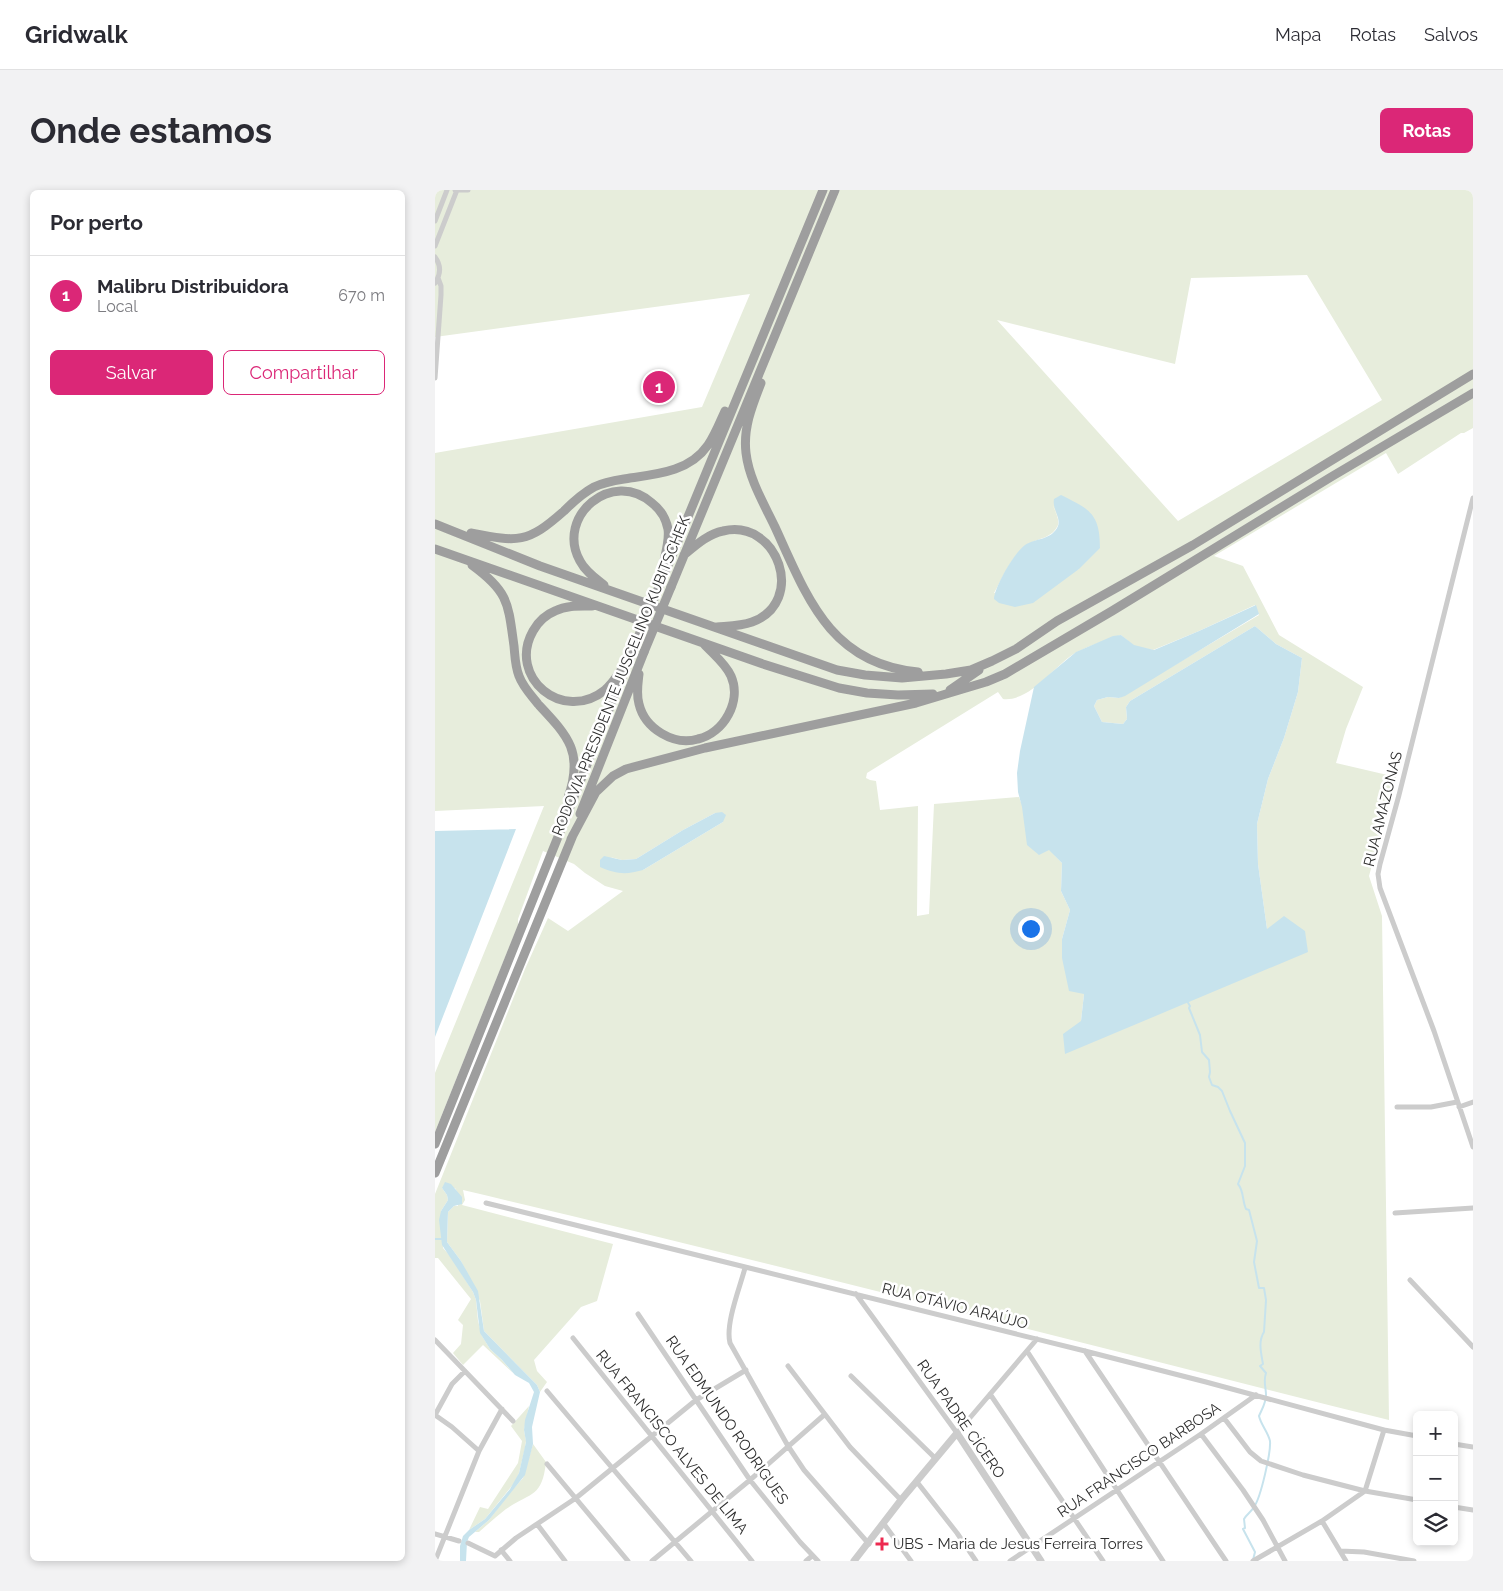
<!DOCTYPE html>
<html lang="pt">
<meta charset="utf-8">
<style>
body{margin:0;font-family:Raleway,sans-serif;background:#f2f2f3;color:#2b2b33}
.controls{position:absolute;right:15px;bottom:15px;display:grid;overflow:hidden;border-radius:8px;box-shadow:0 2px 8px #0003}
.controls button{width:45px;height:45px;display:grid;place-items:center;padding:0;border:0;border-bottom:1px solid #e1e1e2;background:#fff;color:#2b2b33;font:25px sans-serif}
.you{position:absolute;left:595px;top:738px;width:18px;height:18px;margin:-12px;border:4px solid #fff;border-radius:50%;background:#1a73e8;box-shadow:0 0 0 8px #1a73e833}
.badge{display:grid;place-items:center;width:32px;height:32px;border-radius:50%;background:#db2777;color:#fff;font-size:16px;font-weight:700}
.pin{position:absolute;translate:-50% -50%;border:2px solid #fff;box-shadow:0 1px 5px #0006}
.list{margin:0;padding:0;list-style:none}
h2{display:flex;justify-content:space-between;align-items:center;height:65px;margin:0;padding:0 20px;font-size:21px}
h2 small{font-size:16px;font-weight:400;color:#7c7c81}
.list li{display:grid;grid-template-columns:32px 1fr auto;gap:15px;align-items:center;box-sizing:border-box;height:80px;padding:0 20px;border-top:1px solid #e1e1e2}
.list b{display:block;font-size:19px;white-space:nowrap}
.list p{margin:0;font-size:16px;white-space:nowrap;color:#7c7c81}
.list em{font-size:16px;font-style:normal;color:#7c7c81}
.actions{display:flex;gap:10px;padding:15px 20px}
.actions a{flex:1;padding:11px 0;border:1px solid #db2777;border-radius:8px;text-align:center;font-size:18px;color:#db2777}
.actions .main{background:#db2777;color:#fff}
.icon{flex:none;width:28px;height:28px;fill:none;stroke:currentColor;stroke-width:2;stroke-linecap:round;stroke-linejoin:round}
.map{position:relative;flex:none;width:1038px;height:1371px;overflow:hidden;border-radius:8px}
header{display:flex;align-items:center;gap:30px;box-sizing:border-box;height:70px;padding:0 25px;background:#fff;border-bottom:1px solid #e1e1e2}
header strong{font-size:24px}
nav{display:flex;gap:28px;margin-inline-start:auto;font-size:18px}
.intro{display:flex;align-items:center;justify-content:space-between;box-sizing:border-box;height:120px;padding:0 30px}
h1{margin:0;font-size:35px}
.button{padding:12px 22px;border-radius:8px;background:#db2777;color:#fff;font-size:18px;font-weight:700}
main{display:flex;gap:30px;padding:0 30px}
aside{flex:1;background:#fff;border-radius:8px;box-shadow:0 2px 8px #0003}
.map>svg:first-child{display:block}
</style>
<header>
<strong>Gridwalk</strong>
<nav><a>Mapa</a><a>Rotas</a><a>Salvos</a></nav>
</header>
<div class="intro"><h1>Onde estamos</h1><a class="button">Rotas</a></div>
<main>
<aside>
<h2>Por perto<small></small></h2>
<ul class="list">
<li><span class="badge">1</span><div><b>Malibru Distribuidora</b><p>Local</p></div><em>670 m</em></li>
</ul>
<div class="actions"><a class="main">Salvar</a><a>Compartilhar</a></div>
</aside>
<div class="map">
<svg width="1038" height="1371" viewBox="0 0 1038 1371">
<rect width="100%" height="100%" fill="#fff"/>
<!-- green -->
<path fill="#e7eddc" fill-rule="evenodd" d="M0 0H1038V238L1029 243H1026L963 284 951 263 779 366 808 376 844 445 928 497 911 539 901 573 961 587 934 686 947 726 954 1230C645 1153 338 1073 28 1000L30 1010 27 1015 178 1054 162 1111 146 1117 99 1170 102 1181 112 1192 105 1202 102 1195 49 1141 45 1111 26 1071 12 1052 13 1022 19 1016H23L22 1002 20 998H7L12 1005 13 1010 6 1021 8 1058 16 1067 38 1102 41 1110 43 1131 47 1146 55 1159 67 1170 78 1183 48 1155 28 1175 18 1163 26 1154 28 1135 23 1130 36 1109 3 1068H0V1004L90 779 113 728 133 741 188 701 170 696 150 683 139 674 108 661 83 729V735L0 942V883L109 616 0 621V263L267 217 315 104 0 147ZM872 85 947 210 743 331 562 130 740 174 756 88ZM618 315 644 379 559 403C568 387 575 369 589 357 599 348 615 350 622 337 626 331 620 322 618 315ZM820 415 824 425 684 508 673 507 662 510 659 516 667 532 688 534 692 529 691 517 695 511 820 436 841 454 867 468 863 502 849 548 833 589 822 634 823 674 832 739 646 831 649 804 627 749 635 720 626 701 627 673C609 655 592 631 584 607L499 614 494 724 482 726 483 616 445 620 441 591 435 590 431 588 432 583 563 502 568 509C596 512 620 474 642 462 656 455 672 450 686 445L699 456 718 460 764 441ZM280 623 288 632 208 680 175 667 187 670 201 669 248 640Z
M94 1216 89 1240 91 1251 90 1258 84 1283 80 1292 50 1329 34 1340 45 1317 53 1319 83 1273 87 1251 76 1236Z
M98 1254 111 1272C107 1308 96 1302 71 1319 62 1326 53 1334 44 1342H40L54 1330 72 1306 88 1288Z"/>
<!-- water -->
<path fill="#c7e3ed" d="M626 305C654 319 665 323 665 358L644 379 598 413 580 417 564 413 559 409C560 396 579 363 590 355 601 348 617 350 623 336 626 327 617 319 619 309Z
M821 415 824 424 690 506 684 508 673 507 662 510 659 516 667 532 688 534 692 529 691 517 695 511 820 436 841 454 867 468 863 502 849 548 833 589 822 634 823 674 832 739 849 726 870 741 873 762 630 864 628 844 646 831 649 804 634 801 627 768V749L635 720 626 701 627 673 614 660 604 665 592 655 587 617 583 602 582 583 585 561 599 497 641 462 678 446 686 445 699 455 719 460 764 441Z
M287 622 291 625 288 632 208 680C191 685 181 684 165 677V670L169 666 187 670 201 669 248 640 280 623Z
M81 639 0 847V641Z
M10 992 16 994 27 1007V1014L19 1016 13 1022 12 1052 26 1071 43 1101 49 1141 102 1195 105 1202 97 1237 98 1254 90 1285 54 1330 34 1347 32 1352 31 1371H25V1356L28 1346 34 1340 50 1329 75 1299 84 1283 91 1252 89 1240 90 1230 99 1202 94 1193 80 1185 67 1170 55 1159 45 1143 41 1110 38 1102 7 1055 4 1030 6 1021 13 1010 12 1005 7 998Z"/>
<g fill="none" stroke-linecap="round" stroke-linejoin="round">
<!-- stream -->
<path stroke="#c7e3ed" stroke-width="2" d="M752 811 755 816 754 818 765 845 767 862 774 870 775 882 774 887 777 895 783 897 787 901 795 921 810 953V976L803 994C809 1001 807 1010 811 1019L814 1020 822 1051 819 1072 824 1098H829L831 1110 829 1142C823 1151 826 1163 828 1174L825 1176 831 1183C828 1191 831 1197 831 1205 831 1213 827 1219 824 1226 826 1235 833 1242 835 1251 836 1262 826 1307 819 1317 816 1322 812 1324 809 1329L810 1338 808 1339 820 1362 818 1370
M0 1049H7"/>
<!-- minor -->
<path stroke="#ccc" stroke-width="5" d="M20 0H33
M0 31 12 0
M0 56 22 0
M0 67C6 75 6 84 0 93
M0 188 6 105V96L3 88
M1038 308 964 605 945 674 943 684 945 698 999 841 1038 957
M962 917H996L1022 912
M1024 917 1038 912
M51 1013 650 1161 771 1192 949 1240 982 1246
M960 1023 1038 1018
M310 1078C305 1097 290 1134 295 1153L353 1256 369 1280 434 1354
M975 1090 1038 1157
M421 1104 522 1243 602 1149
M203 1124 315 1290 365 1352 383 1371
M138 1148 317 1371
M0 1150 78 1231
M592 1161 728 1371
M650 1161 791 1371
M353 1176 415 1257 466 1310
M416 1186 500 1268
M112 1201 256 1371
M555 1204 668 1371
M0 1225 17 1237 44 1261
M0 1225 17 1194 30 1181
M789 1228 815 1262 826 1271 868 1285 930 1301 982 1310
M766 1244 808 1300 828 1330 850 1371
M1019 1254 1038 1257
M112 1274 193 1371
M482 1292 522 1343 541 1371
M1019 1317 1038 1320
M887 1331 911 1371
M102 1334 130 1371
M449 1334 476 1371
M0 1344 24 1351
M33 1353 60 1366 81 1348 141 1308 261 1210 311 1180
M66 1360 75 1371
M905 1361 929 1362 979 1371
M0 1371 44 1261 67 1219
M217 1371 315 1290 389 1225
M371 1371 377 1366
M575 1371 766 1244 821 1205
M818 1371 887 1331 930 1301 949 1240"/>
<!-- tertiary -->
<path stroke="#ccc" stroke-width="7" d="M419 1371 466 1310 522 1243 606 1371"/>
<!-- trunk -->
<path stroke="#9e9e9e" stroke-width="9" d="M326 193C317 216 308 238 311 263 314 289 329 314 340 337 372 407 395 474 483 482
M0 334 105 376 402 480 430 485 467 488 511 484 536 480 557 471 581 459 622 431 758 355 1038 184
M36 343C83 352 92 354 129 321 138 312 148 303 159 297 171 291 183 290 195 288 224 284 255 281 273 255 280 245 285 232 290 221
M0 359 328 474 404 498 432 503 463 505 498 504
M249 365C261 355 273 344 288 341 343 328 372 412 317 432 306 436 294 436 282 437
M37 375C74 402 73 413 79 456 80 466 80 476 84 486 88 497 96 505 103 514 133 546 149 562 133 608
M226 392 388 0
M169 395C160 388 150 381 145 371 120 326 178 278 217 313 225 319 231 329 233 339 235 352 229 367 227 381
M236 397 400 0
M157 416C145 416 132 415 120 421 110 425 103 432 98 441 72 487 128 534 170 500 177 494 182 486 187 479
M204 484C203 493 201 504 204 514 210 539 239 556 263 549 289 543 307 511 296 486 291 474 278 464 269 454
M515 500 544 480
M145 624 209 462
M136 649 161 602 178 586 191 579 270 558 481 513 551 492 570 484 677 421 896 287 1038 203
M0 954 199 457
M0 983 138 645"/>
<!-- trunk-bridge -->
<path stroke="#9e9e9e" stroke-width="9" d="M199 457 226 392
M209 462 236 397"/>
</g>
<!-- markers -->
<path fill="#ed2a50" stroke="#fff" stroke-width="2" d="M444.5 1346.5h5v5h5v5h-5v5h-5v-5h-5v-5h5z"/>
<g text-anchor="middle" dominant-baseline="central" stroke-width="5" stroke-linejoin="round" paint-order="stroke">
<!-- street labels -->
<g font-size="15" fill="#2f2f2f" stroke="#fff">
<text transform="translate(186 486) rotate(-68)">RODOVIA PRESIDENTE JUSCELINO KUBITSCHEK</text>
<text transform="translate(948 619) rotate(-76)">RUA AMAZONAS</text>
<text transform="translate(520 1116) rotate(14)">RUA OTÁVIO ARAÚJO</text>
<text transform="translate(526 1229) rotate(55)">RUA PADRE CÍCERO</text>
<text transform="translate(292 1230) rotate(55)">RUA EDMUNDO RODRIGUES</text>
<text transform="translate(237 1252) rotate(51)">RUA FRANCISCO ALVES DE LIMA</text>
<text transform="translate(704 1270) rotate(-34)">RUA FRANCISCO BARBOSA</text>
</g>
<!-- poi labels -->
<g font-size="15" fill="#2f2f2f" stroke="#fff" text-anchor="start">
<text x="458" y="1354">UBS - Maria de Jesus Ferreira Torres</text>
</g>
</g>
</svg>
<div class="controls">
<button>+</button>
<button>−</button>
<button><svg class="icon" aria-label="layers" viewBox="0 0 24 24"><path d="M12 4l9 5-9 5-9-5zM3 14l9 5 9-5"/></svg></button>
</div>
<div class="you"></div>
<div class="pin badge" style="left:224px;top:197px">1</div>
</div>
</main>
